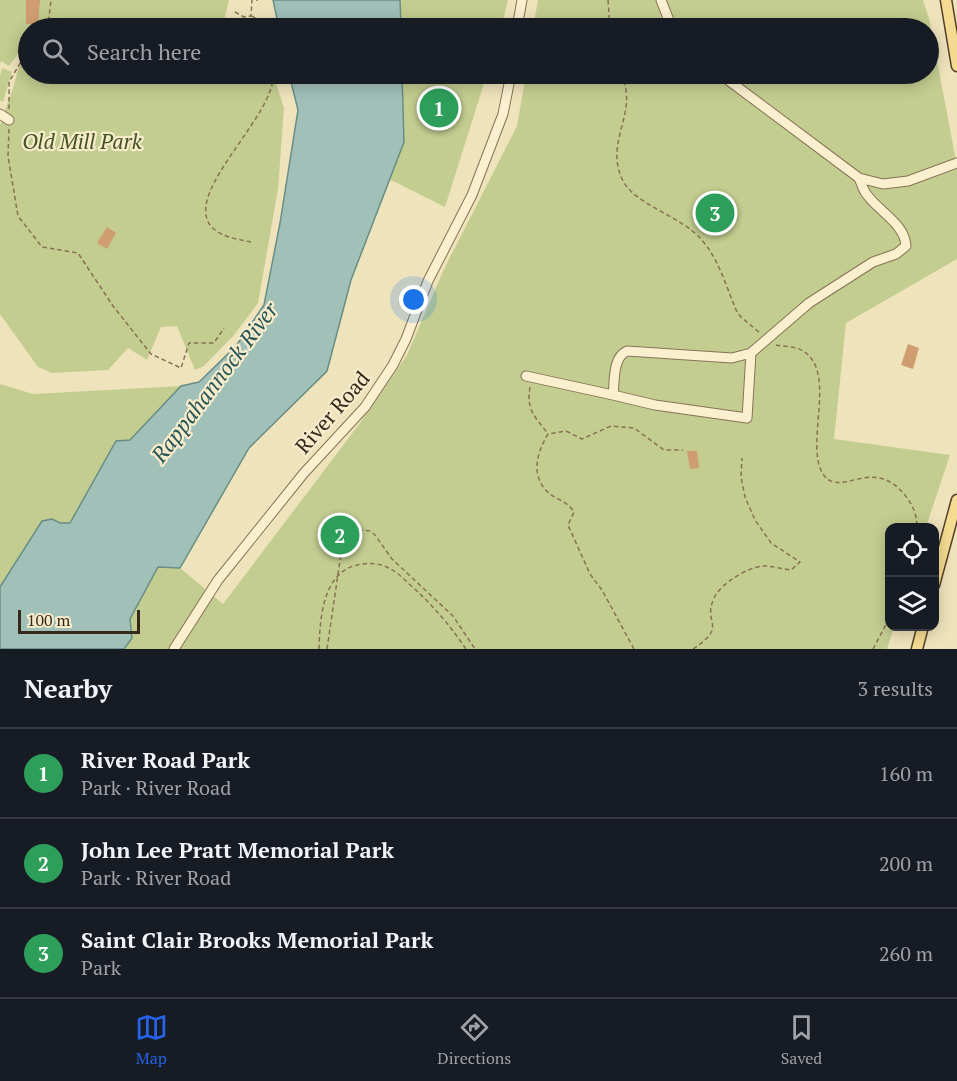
<!DOCTYPE html>
<meta charset="utf-8">
<style>
body{margin:0;font-family:"PT Serif",serif;background:#20242c;color:#f1f3f6}
.controls{position:absolute;right:18px;bottom:18px;display:grid;overflow:hidden;border-radius:12px;box-shadow:0 3px 15px #0003}
.controls button{width:54px;height:54px;display:grid;place-items:center;padding:0;border:0;border-bottom:2px solid #363941;background:#171b24;color:#f1f3f6;font:30px sans-serif}
.scale{position:absolute;left:18px;bottom:15px;width:122px;box-sizing:border-box;padding-left:6px;border:3px solid #36291b;border-top:0;font-size:16px;line-height:21px;white-space:nowrap;color:#36291b;-webkit-text-stroke:4px #f6eccc;paint-order:stroke}
.you{position:absolute;left:414px;top:300px;width:21px;height:21px;margin:-15px;border:4px solid #fff;border-radius:50%;background:#1a73e8;box-shadow:0 0 0 9px #1a73e833}
.badge{display:grid;place-items:center;width:39px;height:39px;border-radius:50%;background:#2563eb;color:#fff;font-size:20px;font-weight:700}
.pin{position:absolute;translate:-50% -50%;border:3px solid #fff;box-shadow:0 2px 6px #0006}
.list{margin:0;padding:0;list-style:none}
h2{display:flex;justify-content:space-between;align-items:center;height:78px;margin:0;padding:0 24px;font-size:26px}
h2 small{font-size:20px;font-weight:400;color:#9ea1a6}
.list li{display:grid;grid-template-columns:39px 1fr auto;gap:18px;align-items:center;box-sizing:border-box;height:90px;padding:0 24px;border-top:2px solid #363941}
.list b{display:block;font-size:22px;white-space:nowrap}
.list p{margin:0;font-size:20px;white-space:nowrap;color:#9ea1a6}
.list em{font-size:20px;font-style:normal;color:#9ea1a6}
.icon{flex:none;width:33px;height:33px;fill:none;stroke:currentColor;stroke-width:2;stroke-linecap:round;stroke-linejoin:round}
.map{position:relative;flex:none;width:957px;height:649px;overflow:hidden}
.search{position:absolute;background:#171b24;box-shadow:0 3px 15px #0003;left:18px;right:18px;top:18px;height:66px;display:flex;align-items:center;gap:15px;box-sizing:border-box;padding:0 21px;border-radius:33px;color:#9ea1a6;font-size:22px}
.sheet{height:348px;background:#171b24}
nav{display:flex;justify-content:space-around;align-items:center;box-sizing:border-box;height:84px;border-top:2px solid #363941;background:#171b24;font-size:16px;color:#9ea1a6}
nav a{display:grid;justify-items:center;gap:3px}
nav .on{color:#2563eb}
.map>svg:first-child{display:block}
</style>
<div class="map">
<svg width="957" height="649" viewBox="0 0 957 649">
<rect width="100%" height="100%" fill="#efe3bc"/>
<!-- green -->
<path fill="#c3cd90" d="M0 0H229L222 28H28V74H273L284 108 278 189 258 303 234 335 204 366 195 370 177 326 161 327 147 360 128 348 108 370 52 373 38 367 0 314V125L13 88 25 45 9 66 1 61 0 64Z
M400 0H508L501 28H401Z
M538 0H923L929 18 957 166V259L846 323 834 439 950 455 926 527 890 528V626L894 627 887 649H124L132 638 130 619 158 566 180 568 223 604 357 427 407 355 444 269 517 126 526 74H928V28H533Z
M2 68 12 72 3 102 0 100V76Z
M402 74H487L445 207 389 179 404 142Z
M0 384 33 394 181 386 130 440 70 523H60L52 519 42 521 0 587Z"/>
<!-- water -->
<path fill="#a0c0b8" stroke="#688e86" stroke-width="1.5" d="M273 0H400L401 28H279Z
M289 74H402L404 142 351 280 327 371 249 448 180 568 158 567 130 619 132 638 124 649H0V587L42 521 52 519 60 523H70L116 441 130 440 181 386 199 382 236 346 264 305 280 223 298 110Z"/>
<!-- building -->
<path fill="#cf9d70" d="M26 0H40L38 25 26 24Z
M107 227 116 233 107 249 97 243Z
M908 344 919 348 913 369 901 365Z
M687 451H697L699 468 690 469Z"/>
<g fill="none" stroke-linecap="round" stroke-linejoin="round">
<!-- minor casing -->
<g stroke="#877255" stroke-width="11">
<path id="minor" d="M661 0 672 28
M517 28 522 0
M720 74 859 178 883 184 908 181 957 163
M0 114 9 120
M526 376 613 395C615 381 612 358 627 351L732 358 751 353 809 303 873 262 896 254 906 246C905 223 876 210 865 192 862 187 861 182 859 178
M613 395 655 405 747 418 751 353
M174 649 218 580 304 473 365 407 393 365 406 339 428 281 472 195 503 114 511 74"/>
</g>
<!-- major casing -->
<g stroke="#54402a" stroke-width="13">
<path id="major" d="M946 0 957 66
M934 585 957 500
M917 649 923 626"/>
</g>
<!-- path -->
<path stroke="#877255" stroke-width="1.5" stroke-dasharray="4.5 3" stroke-linecap="butt" d="M256 0H258
M608 0 610 28
M235 12 244 17 251 16 252 0
M252 16 268 28
M46 28 48 25 51 0
M621 74C640 114 603 140 623 181 636 205 680 216 700 238 719 258 726 287 737 312L741 317 760 333
M9 109V82L28 50
M9 129 8 156 18 216 42 247 78 253 113 306 151 354 181 368 189 343H214L224 328
M251 242C237 239 219 237 210 225 185 190 276 115 273 74
M776 345C785 347 796 346 803 351 838 372 804 444 823 474 840 500 871 455 904 494 913 505 917 514 917 528
M530 387C526 411 535 416 548 434
M319 649C320 616 323 568 363 564 374 562 385 565 394 571 399 574 404 579 408 583 431 603 449 624 466 649
M327 649 342 547 351 533 361 530 370 531 375 535 392 559 453 616 475 649
M634 649 602 590 590 574 568 525 574 512C567 500 552 499 544 488 531 471 538 451 548 434L566 431 582 439 611 426 634 428 664 450H683
M693 649C729 625 702 625 714 598 720 584 749 566 764 566 773 566 782 569 791 570L800 562 771 543 755 520 745 497 741 477 742 458
M873 649 890 617"/>
<!-- minor -->
<use href="#minor" stroke="#faf0cf" stroke-width="9"/>
<!-- major -->
<use href="#major" stroke="#f5db91" stroke-width="10"/>
</g>
<g text-anchor="middle" dominant-baseline="central" stroke-width="4.5" stroke-linejoin="round" paint-order="stroke">
<!-- park labels -->
<g font-size="21" font-style="italic" fill="#435321" stroke="#f6eccc">
<text x="82" y="141">Old Mill Park</text>
</g>
<!-- street labels -->
<g font-size="21" fill="#36291b" stroke="#f6eccc">
<text transform="translate(332 412) rotate(-49)">River Road</text>
</g>
<!-- water labels -->
<g font-size="22" font-style="italic" fill="#295656" stroke="#f6eccc">
<text transform="translate(214 382) rotate(-53)">Rappahannock River</text>
</g>
</g>
</svg>
<div class="controls">
<button><svg class="icon" aria-label="locate" viewBox="0 0 24 24"><circle cx="12" cy="12" r="6"/><path d="M12 2v4M12 18v4M2 12h4M18 12h4"/></svg></button>
<button><svg class="icon" aria-label="layers" viewBox="0 0 24 24"><path d="M12 4l9 5-9 5-9-5zM3 14l9 5 9-5"/></svg></button>
</div>
<div class="scale">100 m</div>
<div class="you"></div>
<div class="pin badge" style="left:439px;top:108px;background:#2e9e5b">1</div>
<div class="pin badge" style="left:340px;top:535px;background:#2e9e5b">2</div>
<div class="pin badge" style="left:715px;top:213px;background:#2e9e5b">3</div>
<div class="search"><svg class="icon" aria-label="search" viewBox="0 0 24 24"><circle cx="10" cy="10" r="6"/><path d="M15 15l6 6"/></svg>Search here</div>
</div>
<section class="sheet">
<h2>Nearby<small>3 results</small></h2>
<ul class="list">
<li><span class="badge" style="background:#2e9e5b">1</span><div><b>River Road Park</b><p>Park · River Road</p></div><em>160 m</em></li>
<li><span class="badge" style="background:#2e9e5b">2</span><div><b>John Lee Pratt Memorial Park</b><p>Park · River Road</p></div><em>200 m</em></li>
<li><span class="badge" style="background:#2e9e5b">3</span><div><b>Saint Clair Brooks Memorial Park</b><p>Park</p></div><em>260 m</em></li>
</ul>
</section>
<nav>
<a class="on"><svg class="icon" aria-label="map" viewBox="0 0 24 24"><path d="M3 6l6-2 6 2 6-2v14l-6 2-6-2-6 2zM9 4v14M15 6v14"/></svg>Map</a>
<a><svg class="icon" aria-label="directions" viewBox="0 0 24 24"><path d="M12 3l9 9-9 9-9-9zM9 14v-3h6M13 9l2 2-2 2"/></svg>Directions</a>
<a><svg class="icon" aria-label="saved" viewBox="0 0 24 24"><path d="M7 4h10v16l-5-4-5 4z"/></svg>Saved</a>
</nav>
